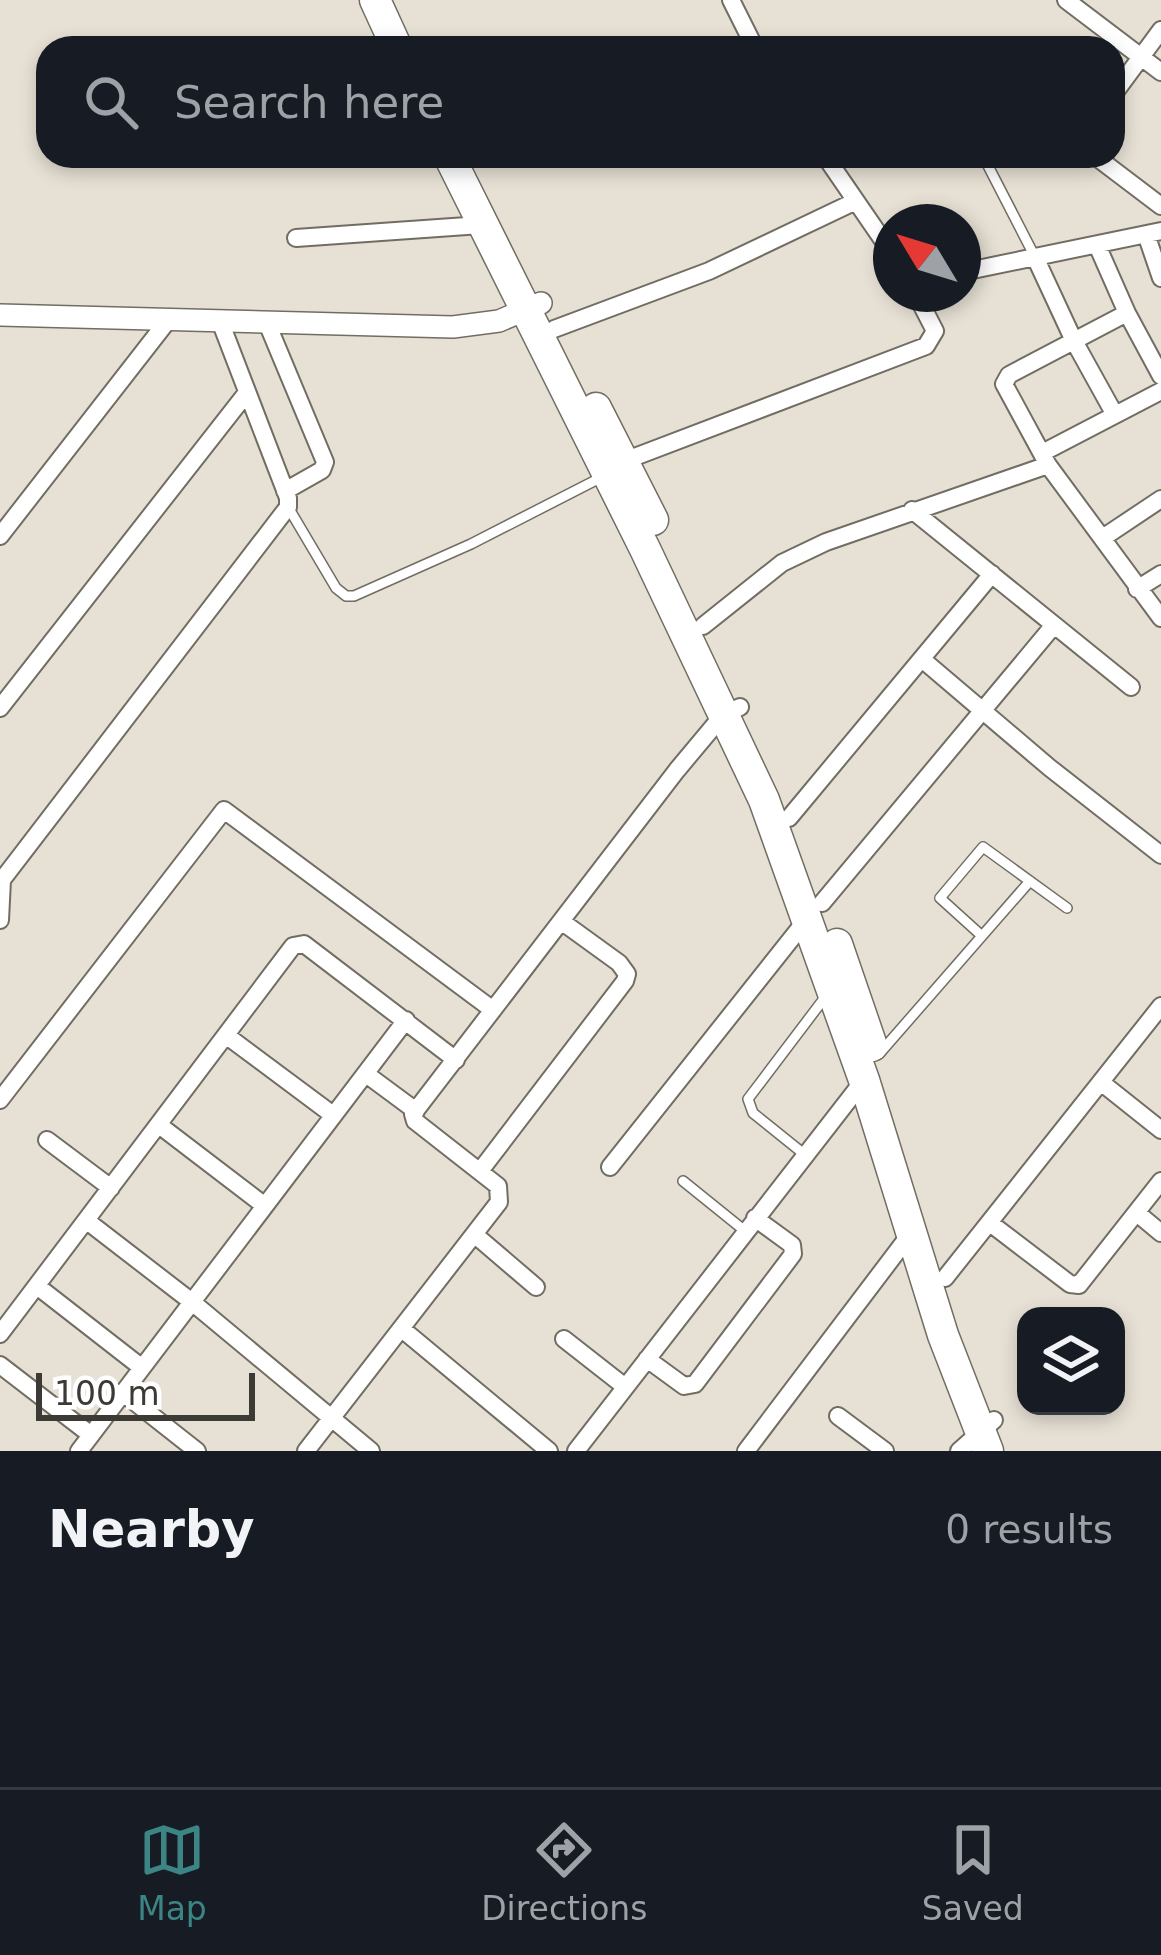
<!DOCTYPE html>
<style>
body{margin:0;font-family:"DejaVu Sans",sans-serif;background:#20242c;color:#f1f3f6}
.controls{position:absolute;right:36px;bottom:36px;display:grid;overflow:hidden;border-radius:24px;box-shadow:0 6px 18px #0003}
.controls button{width:108px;height:108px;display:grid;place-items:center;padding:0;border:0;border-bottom:3px solid #363941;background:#171b24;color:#f1f3f6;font:60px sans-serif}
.compass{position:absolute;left:873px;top:204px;width:108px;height:108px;border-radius:50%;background:#171b24;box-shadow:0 6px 18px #0003;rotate:308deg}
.scale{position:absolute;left:36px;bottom:30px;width:219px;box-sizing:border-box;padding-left:12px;border:6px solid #3c3a35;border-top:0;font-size:33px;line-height:42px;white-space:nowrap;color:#3c3a35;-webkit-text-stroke:9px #fff;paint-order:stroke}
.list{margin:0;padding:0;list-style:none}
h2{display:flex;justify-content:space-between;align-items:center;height:156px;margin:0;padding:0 48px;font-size:51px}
h2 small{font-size:39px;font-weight:400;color:#9ea1a6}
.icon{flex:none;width:66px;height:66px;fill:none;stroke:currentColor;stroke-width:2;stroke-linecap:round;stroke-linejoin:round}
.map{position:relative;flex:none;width:1161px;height:1451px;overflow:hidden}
.search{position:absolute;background:#171b24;box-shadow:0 6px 18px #0003;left:36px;right:36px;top:36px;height:132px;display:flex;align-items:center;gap:30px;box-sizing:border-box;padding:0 42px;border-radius:36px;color:#9ea1a6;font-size:45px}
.sheet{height:336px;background:#171b24}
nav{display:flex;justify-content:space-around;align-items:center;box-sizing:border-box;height:168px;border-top:3px solid #363941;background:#171b24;font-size:33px;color:#9ea1a6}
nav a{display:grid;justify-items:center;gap:6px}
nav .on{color:#3c8584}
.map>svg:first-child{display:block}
</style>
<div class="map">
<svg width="1161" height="1451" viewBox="0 0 1161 1451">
<rect width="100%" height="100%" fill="#e7e1d5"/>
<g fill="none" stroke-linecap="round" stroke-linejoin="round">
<!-- service casing -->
<g stroke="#726d63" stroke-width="12">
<path id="service" d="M983 156 1035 257
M288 507 336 588 346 596H354L471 544 602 477
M982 936 940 898 983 847 1067 908
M879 1054 1030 881
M804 1154 753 1113 748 1099 826 996
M683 1181 745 1231"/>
</g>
<!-- minor casing -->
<g stroke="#726d63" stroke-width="20">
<path id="minor" d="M731 0 755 48
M1066 0 1161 72
M1113 95 1161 30
M825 156 891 252
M1095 156 1161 206
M1146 234 1161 278
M296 238 481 225
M1097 245 1127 313 1161 376
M1035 257 1074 341 1115 415
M963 272 1161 231
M1127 313 1009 375 1004 384 1048 465 1161 618
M267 323 325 462 322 470 285 491
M554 329 709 271 856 201
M1044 452 1161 391
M624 461 926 346 935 331 916 294
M912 510 1131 687
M0 536 169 319
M1104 537 1161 499
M1137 589 1161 574
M703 626 782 563 826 542 1048 465
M923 660 1050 768 1161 855
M0 708 245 395
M789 818 992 574
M822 903 1054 625
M0 920 2 880 288 507V498L220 321
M227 1036 333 1115
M366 1074 416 1111
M1102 1083 1161 1130
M0 1100 224 810 493 1010
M159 1125 265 1206
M47 1140 111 1188
M610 1167 807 919
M480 1171 625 981 627 974 619 963 561 921
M1137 1213 1161 1233
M87 1221 192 1302 371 1451
M990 1223 1070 1284 1079 1285 1161 1181
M474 1234 536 1287
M945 1278 1161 1006
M37 1286 141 1367
M402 1329 549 1451
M0 1334 293 946 304 944 456 1060
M564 1339 624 1386
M647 1359 684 1386 695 1384 793 1254 792 1245 755 1218
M0 1365 91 1435
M122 1392 197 1451
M838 1416 885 1451
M79 1451 406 1020
M306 1451 499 1202 498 1186 415 1121 413 1114 677 770 723 715 740 707
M576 1451 864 1080
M746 1451 911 1233
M959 1451 994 1420"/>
</g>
<!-- tertiary casing -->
<g stroke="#726d63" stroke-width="24">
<path id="tertiary" d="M0 315 453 327 499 321 541 303"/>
</g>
<!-- trunk casing -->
<g stroke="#726d63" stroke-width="33">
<path id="trunk" d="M375 0 397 48
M449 156 645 549 764 800 864 1080 943 1335 988 1451
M596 408 653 520
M837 944 872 1046"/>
</g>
<!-- service -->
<use href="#service" stroke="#fff" stroke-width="9"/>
<!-- minor -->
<use href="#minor" stroke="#fff" stroke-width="16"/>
<!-- tertiary -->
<use href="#tertiary" stroke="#fff" stroke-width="21"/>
<!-- trunk -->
<use href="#trunk" stroke="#fff" stroke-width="30"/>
</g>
</svg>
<div class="controls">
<button><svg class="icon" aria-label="layers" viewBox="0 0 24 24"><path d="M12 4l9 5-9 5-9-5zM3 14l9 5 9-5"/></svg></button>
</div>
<svg class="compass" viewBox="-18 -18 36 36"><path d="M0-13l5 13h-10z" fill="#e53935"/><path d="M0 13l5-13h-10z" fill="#9ea1a6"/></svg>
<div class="scale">100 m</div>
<div class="search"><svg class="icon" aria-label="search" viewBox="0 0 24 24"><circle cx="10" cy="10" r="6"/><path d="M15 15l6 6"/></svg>Search here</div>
</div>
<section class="sheet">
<h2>Nearby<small>0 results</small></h2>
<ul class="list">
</ul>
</section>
<nav>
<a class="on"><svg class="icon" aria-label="map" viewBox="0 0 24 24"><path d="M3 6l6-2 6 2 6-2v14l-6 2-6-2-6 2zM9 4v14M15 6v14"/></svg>Map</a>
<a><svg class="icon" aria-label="directions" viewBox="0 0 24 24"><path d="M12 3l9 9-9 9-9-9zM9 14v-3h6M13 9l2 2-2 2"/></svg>Directions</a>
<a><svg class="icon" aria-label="saved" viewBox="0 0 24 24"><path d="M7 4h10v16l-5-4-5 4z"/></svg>Saved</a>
</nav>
